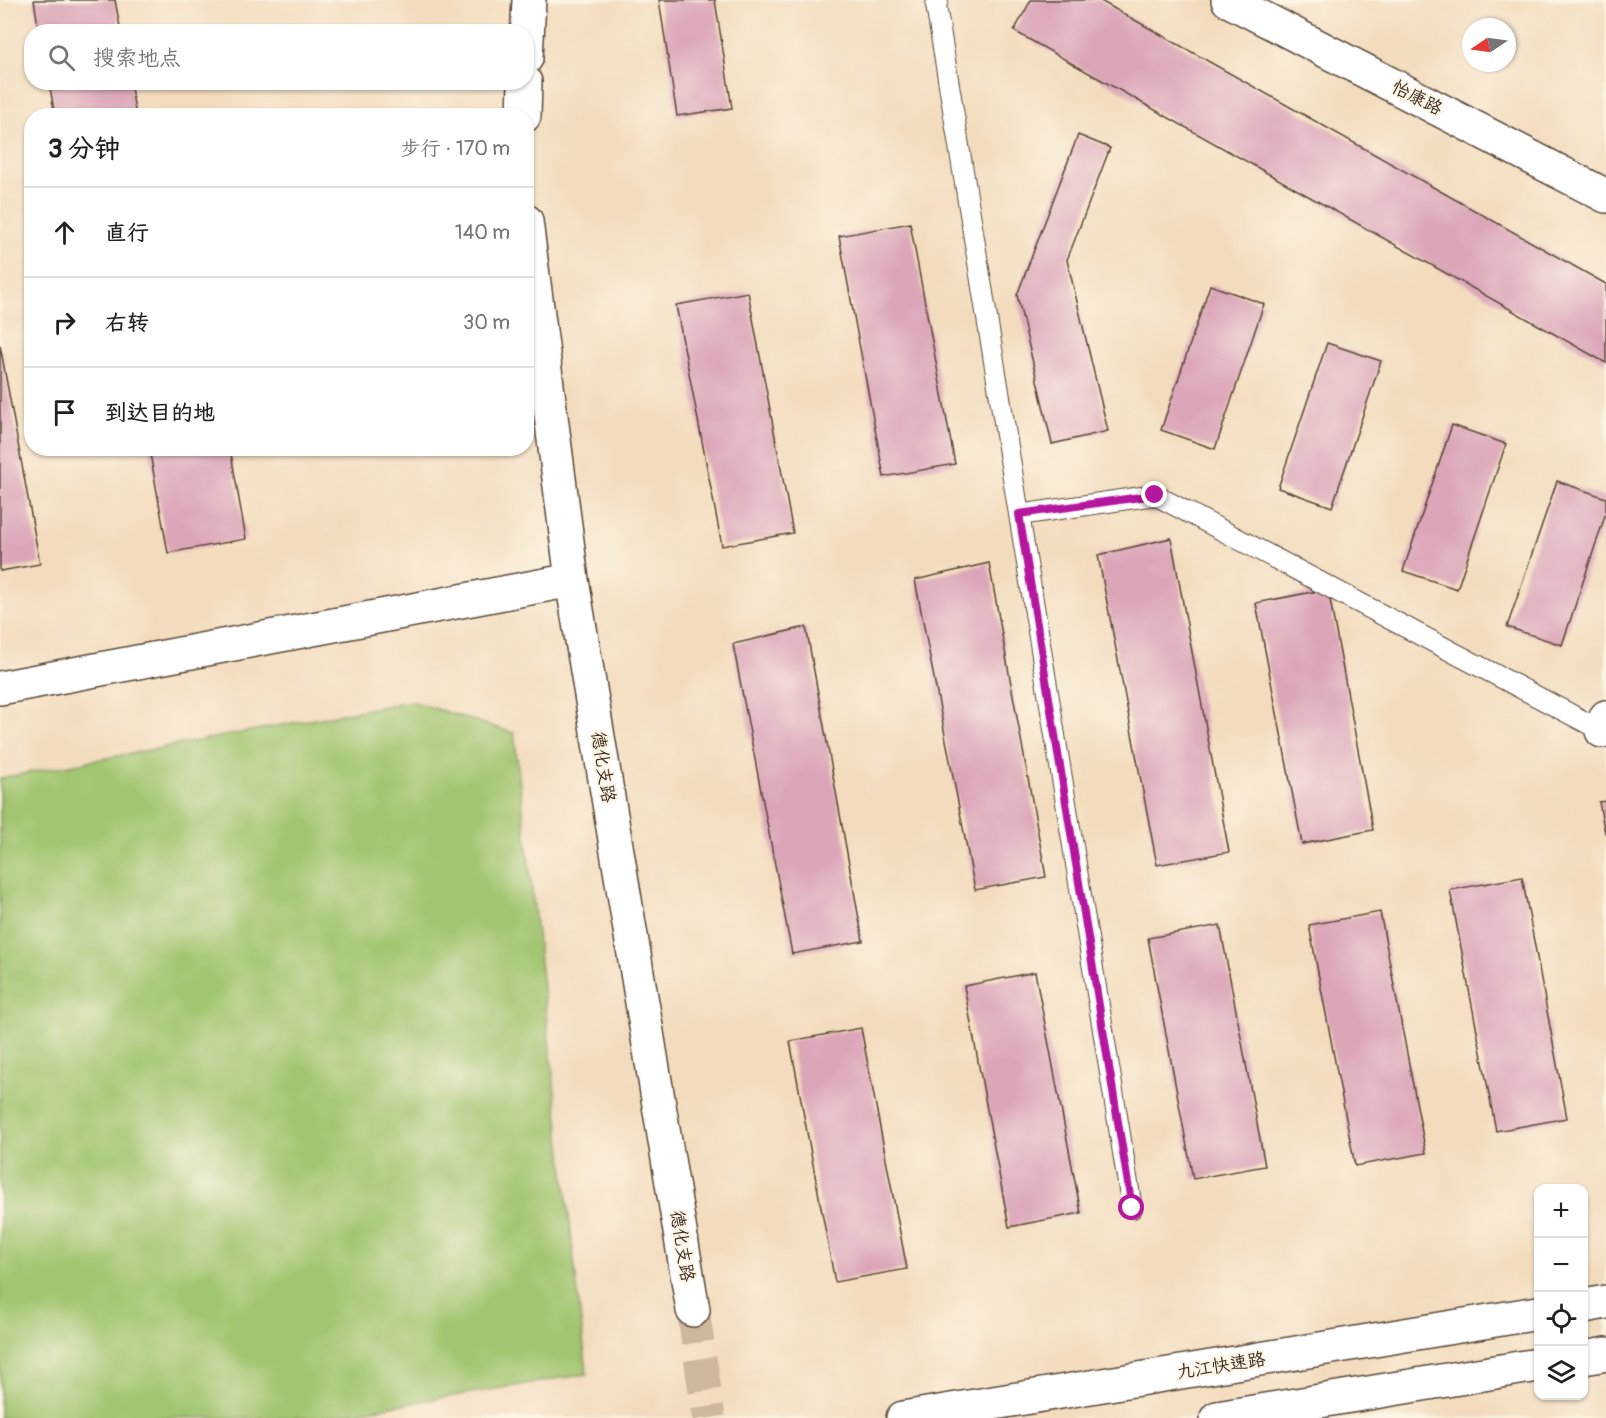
<!DOCTYPE html>
<html lang="zh">
<meta charset="utf-8">
<style>
body{margin:0;font-family:Pangolin,"LXGW WenKai TC",sans-serif;background:#f6f6f6;color:#202124}
.controls{position:absolute;right:18px;bottom:18px;display:grid;overflow:hidden;border-radius:12px;box-shadow:0 2px 4px #0004}
.controls button{width:54px;height:54px;display:grid;place-items:center;padding:0;border:0;border-bottom:2px solid #e0e0e0;background:#fff;color:#202124;font:30px sans-serif}
.compass{position:absolute;left:1462px;top:18px;width:54px;height:54px;border-radius:50%;background:#fff;box-shadow:0 2px 4px #0004;rotate:257deg}
.stop{position:absolute;width:18px;height:18px;margin:-14px;border:4px solid #b5179e;border-radius:50%;background:#fff}
.stop.end{background:#b5179e;border-color:#fff;box-shadow:0 2px 6px #0008}
.list{margin:0;padding:0;list-style:none}
h2{display:flex;justify-content:space-between;align-items:center;height:78px;margin:0;padding:0 24px;font-size:26px}
h2 small{font-size:20px;font-weight:400;color:#757577}
.list li{display:grid;grid-template-columns:39px 1fr auto;gap:18px;align-items:center;box-sizing:border-box;height:90px;padding:0 24px;border-top:2px solid #e0e0e0}
.list b{display:block;font-size:22px;white-space:nowrap}
.list em{font-size:20px;font-style:normal;color:#757577}
.icon{flex:none;width:33px;height:33px;fill:none;stroke:currentColor;stroke-width:2;stroke-linecap:round;stroke-linejoin:round}
.map{position:relative;flex:none;width:1606px;height:1418px;overflow:hidden}
.search{position:absolute;background:#fff;box-shadow:0 2px 4px #0004;left:24px;top:24px;width:510px;height:66px;display:flex;align-items:center;gap:15px;box-sizing:border-box;padding:0 21px;border-radius:24px;color:#757577;font-size:22px}
.panel{position:absolute;background:#fff;box-shadow:0 2px 4px #0004;left:24px;top:108px;width:510px;height:348px;border-radius:24px}
.map>svg:first-child{display:block}
</style>
<div class="map">
<svg width="1606" height="1418" viewBox="0 0 1606 1418">
<rect width="100%" height="100%" fill="#fcf5e5"/>
<filter id="ink" filterUnits="userSpaceOnUse"><feTurbulence type="fractalNoise" baseFrequency=".0167" numOctaves="2"/><feDisplacementMap in="SourceGraphic" scale="12" xChannelSelector="R" yChannelSelector="G"/><feConvolveMatrix kernelMatrix="1 2 1 2 8 2 1 2 1" color-interpolation-filters="sRGB"/></filter>
<filter id="wash" filterUnits="userSpaceOnUse"><feTurbulence type="fractalNoise" baseFrequency=".008" numOctaves="4" result="noise"/><feDisplacementMap in="SourceGraphic" scale="24" xChannelSelector="R" yChannelSelector="G"/><feGaussianBlur stdDeviation="1.35" result="paint"/><feColorMatrix in="noise" values="0 0 0 0 0 0 0 0 0 0 0 0 0 0 0 0 0 1.4 0 .05"/><feComposite in="paint" operator="in"/></filter>
<g filter="url(#wash)">
<rect width="100%" height="100%" fill="#f3dcbd"/>
<!-- green -->
<path fill="#a1c56f" stroke="#6e7846" stroke-width="1.5" d="M411 701 514 733 587 1374 319 1418H0V778Z"/>
<g id="blocks">
<!-- building -->
<path fill="#dca6b9" d="M34 0H115L121 32H39Z
M659 0H715L732 108 677 116Z
M1031 0H1099L1606 284V363L1014 31Z
M49 82H130L136 116H55Z
M1078 135 1110 148 1067 260 1108 431 1052 444 1017 295Z
M910 223 955 464 884 477 839 236Z
M1210 285 1264 304 1215 449 1161 430Z
M748 292 793 533 722 546 676 305Z
M1327 343 1381 361 1332 507 1278 488Z
M0 345 40 564 0 571Z
M1452 425 1506 444 1457 589 1403 571Z
M149 448H230L246 539 168 553Z
M1557 481 1606 498V513L1562 645 1507 627Z
M1171 538 1229 852 1157 865 1098 555Z
M989 563 1046 877 975 890 915 580Z
M1328 589 1373 830 1302 844 1256 603Z
M806 627 863 941 792 954 733 644Z
M1606 801V833H1605L1599 802Z
M1522 877 1567 1118 1496 1131 1450 890Z
M1380 912 1426 1153 1355 1166 1309 925Z
M1220 925 1265 1166 1193 1179 1148 938Z
M1035 972 1081 1213 1009 1227 964 986Z
M861 1028 907 1269 835 1282 790 1041Z"/>
</g>
</g>
<g filter="url(#ink)">
<use href="#blocks" fill-opacity="0" stroke="#574536" stroke-width="1.5"/>
<g fill="none" stroke-linecap="round" stroke-linejoin="round">
<!-- secondary-tunnel -->
<path stroke="#ceb89d" stroke-width="33" stroke-dasharray="33 16" stroke-linecap="butt" d="M693 1310 709 1418"/>
<!-- lane casing -->
<g stroke="#574536" stroke-width="22">
<path id="lane" d="M938 0 936 5 1132 1208
M1019 515 1155 495 1606 733"/>
</g>
<!-- street casing -->
<g stroke="#574536" stroke-width="36">
<path id="street" d="M1602 731 1606 717"/>
</g>
<!-- secondary casing -->
<g stroke="#574536" stroke-width="36">
<path id="secondary" d="M1228 0 1606 196
M526 58 529 0
M524 116 525 82
M526 221 572 580 693 1310
M0 688 572 580"/>
</g>
<!-- highway casing -->
<g stroke="#574536" stroke-width="36">
<path id="highway" d="M1584 1306 1606 1302
M1584 1358 1606 1354
M903 1418 1538 1313
M1217 1418 1538 1365"/>
</g>
<!-- lane -->
<use href="#lane" stroke="#fff" stroke-width="20"/>
<!-- street -->
<use href="#street" stroke="#fff" stroke-width="33"/>
<!-- secondary -->
<use href="#secondary" stroke="#fff" stroke-width="33"/>
<!-- highway -->
<use href="#highway" stroke="#fff" stroke-width="33"/>
</g>
</g>
<g fill="none" stroke-linecap="round" stroke-linejoin="round" filter="url(#ink)">
<!-- route -->
<path stroke="#b5179e" stroke-width="8" d="M1132 1208 1019 514 1155 495"/>
</g>
<g text-anchor="middle" dominant-baseline="central" stroke-width="4.5" stroke-linejoin="round" paint-order="stroke">
<!-- street labels -->
<g font-size="18" fill="#3b2a1e" stroke="#fcf5e5">
<text transform="translate(1417 98) rotate(27)">怡康路</text>
<text transform="translate(603 767) rotate(81)">德化支路</text>
<text transform="translate(682 1246) rotate(81)">德化支路</text>
<text transform="translate(1221 1366) rotate(-9)">九江快速路</text>
</g>
</g>
</svg>
<div class="controls">
<button>+</button>
<button>−</button>
<button><svg class="icon" aria-label="locate" viewBox="0 0 24 24"><circle cx="12" cy="12" r="6"/><path d="M12 2v4M12 18v4M2 12h4M18 12h4"/></svg></button>
<button><svg class="icon" aria-label="layers" viewBox="0 0 24 24"><path d="M12 4l9 5-9 5-9-5zM3 14l9 5 9-5"/></svg></button>
</div>
<svg class="compass" viewBox="-18 -18 36 36"><path d="M0-13l5 13h-10z" fill="#e53935"/><path d="M0 13l5-13h-10z" fill="#757577"/></svg>
<div class="stop" style="left:1132px;top:1208px"></div>
<div class="stop end" style="left:1155px;top:495px"></div>
<div class="search"><svg class="icon" aria-label="search" viewBox="0 0 24 24"><circle cx="10" cy="10" r="6"/><path d="M15 15l6 6"/></svg>搜索地点</div>
<section class="panel">
<h2>3 分钟<small>步行 · 170 m</small></h2>
<ul class="list">
<li><svg class="icon" aria-label="ahead" viewBox="0 0 24 24"><path d="M12 20V5M6 11l6-6 6 6"/></svg><div><b>直行</b></div><em>140 m</em></li>
<li><svg class="icon" aria-label="right" viewBox="0 0 24 24"><path d="M7 20v-9h11M14 6l5 5-5 5"/></svg><div><b>右转</b></div><em>30 m</em></li>
<li><svg class="icon" aria-label="arrive" viewBox="0 0 24 24"><path d="M6 21V4h12l-3 4 3 4H6"/></svg><div><b>到达目的地</b></div></li>
</ul>
</section>
</div>
